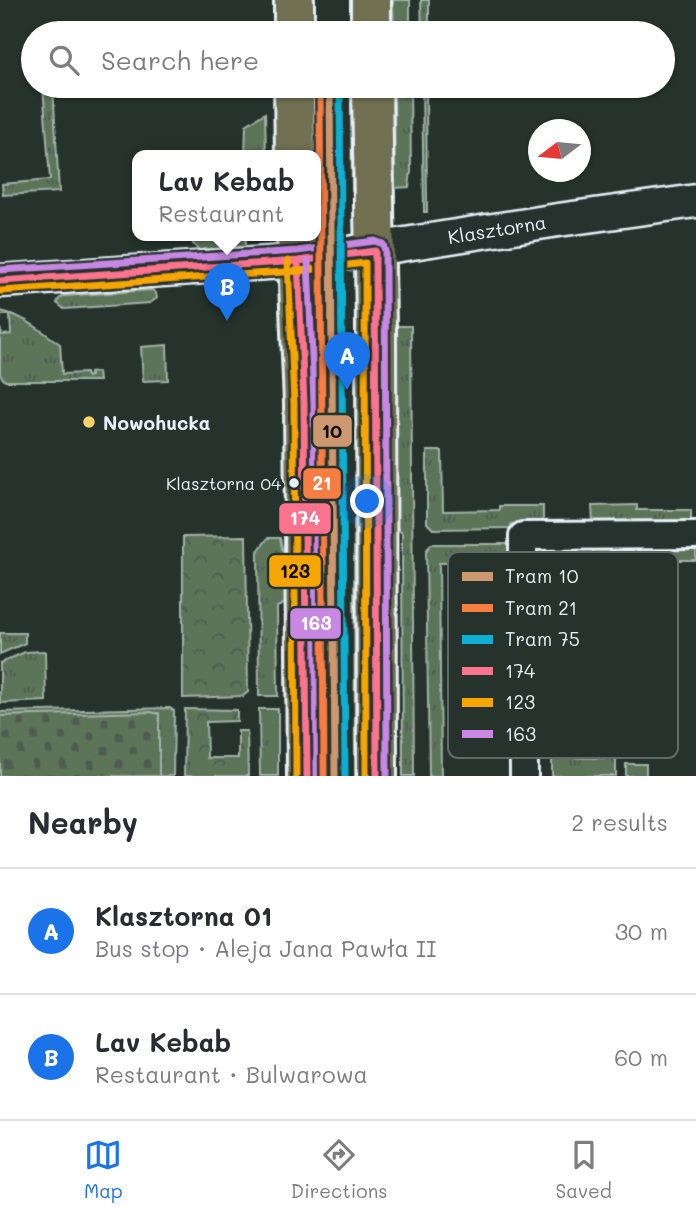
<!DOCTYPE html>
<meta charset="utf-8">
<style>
body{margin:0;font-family:Mali,sans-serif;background:#f2f2f3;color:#2b2b33}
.compass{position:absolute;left:528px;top:119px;width:63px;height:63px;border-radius:50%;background:#fff;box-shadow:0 2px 5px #0004;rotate:254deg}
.you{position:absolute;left:368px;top:502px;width:24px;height:24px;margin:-18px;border:5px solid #fff;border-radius:50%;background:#1a73e8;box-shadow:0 0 0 10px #1a73e833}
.badge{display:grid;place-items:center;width:46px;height:46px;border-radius:50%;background:#1a73e8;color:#fff;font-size:23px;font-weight:700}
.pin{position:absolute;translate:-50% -58px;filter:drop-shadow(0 2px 4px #0008)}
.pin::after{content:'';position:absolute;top:37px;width:24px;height:21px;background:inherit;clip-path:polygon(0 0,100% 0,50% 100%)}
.popup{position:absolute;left:132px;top:150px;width:189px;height:91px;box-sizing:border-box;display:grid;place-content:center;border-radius:14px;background:#fff;filter:drop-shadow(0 2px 5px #0005);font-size:23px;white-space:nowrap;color:#7c7c81}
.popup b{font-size:26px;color:#2b2b33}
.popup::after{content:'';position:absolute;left:50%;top:100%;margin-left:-14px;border:14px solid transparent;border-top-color:#fff}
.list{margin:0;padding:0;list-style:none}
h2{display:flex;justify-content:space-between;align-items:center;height:91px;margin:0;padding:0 28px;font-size:30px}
h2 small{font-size:23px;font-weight:400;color:#7c7c81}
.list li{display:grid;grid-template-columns:46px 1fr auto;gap:21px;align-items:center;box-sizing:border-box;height:126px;padding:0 28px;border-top:2px solid #e1e1e2}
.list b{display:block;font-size:26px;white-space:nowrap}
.list p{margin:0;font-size:23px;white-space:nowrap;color:#7c7c81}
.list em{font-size:23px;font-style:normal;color:#7c7c81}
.icon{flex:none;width:38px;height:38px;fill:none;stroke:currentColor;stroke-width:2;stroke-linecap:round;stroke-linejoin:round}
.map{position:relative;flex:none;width:696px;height:776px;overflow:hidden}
.search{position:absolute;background:#fff;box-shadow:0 2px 5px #0004;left:21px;right:21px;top:21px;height:77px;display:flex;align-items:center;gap:18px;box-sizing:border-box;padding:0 24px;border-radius:38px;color:#7c7c81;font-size:26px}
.sheet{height:343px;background:#fff}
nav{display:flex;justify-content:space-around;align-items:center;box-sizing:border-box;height:98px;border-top:2px solid #e1e1e2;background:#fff;font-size:19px;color:#7c7c81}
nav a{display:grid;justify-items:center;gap:4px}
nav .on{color:#1a73e8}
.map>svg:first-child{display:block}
</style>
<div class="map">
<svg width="696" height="776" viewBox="0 0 696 776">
<defs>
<pattern id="grass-tufts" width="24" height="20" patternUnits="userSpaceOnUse" patternTransform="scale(1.75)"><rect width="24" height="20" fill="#5b7459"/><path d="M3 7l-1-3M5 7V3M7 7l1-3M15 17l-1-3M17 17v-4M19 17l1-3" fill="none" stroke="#4f5c51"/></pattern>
<pattern id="forest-crowns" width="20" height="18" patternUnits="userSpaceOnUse" patternTransform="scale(1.75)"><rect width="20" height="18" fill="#5b7459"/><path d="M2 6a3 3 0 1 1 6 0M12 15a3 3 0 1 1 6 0" fill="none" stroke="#4f5c51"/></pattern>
<pattern id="cemetery-stones" width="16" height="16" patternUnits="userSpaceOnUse" patternTransform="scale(1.75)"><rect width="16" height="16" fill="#5b7459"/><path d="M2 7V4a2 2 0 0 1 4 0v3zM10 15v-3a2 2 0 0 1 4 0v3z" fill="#4f5c51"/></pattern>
</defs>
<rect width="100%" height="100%" fill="#26332d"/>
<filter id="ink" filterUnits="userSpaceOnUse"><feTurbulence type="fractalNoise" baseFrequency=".0143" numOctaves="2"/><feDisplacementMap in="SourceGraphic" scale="14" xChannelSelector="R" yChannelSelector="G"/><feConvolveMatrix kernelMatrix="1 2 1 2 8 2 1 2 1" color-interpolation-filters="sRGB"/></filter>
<g filter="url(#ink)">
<!-- grass -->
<path fill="url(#grass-tufts)" stroke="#a2b2a8" stroke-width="2" d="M393 0H410V33H394Z
M421 0H429V33H422Z
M43 86H53L59 192 3 195 2 184 50 180Z
M351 86H357L361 191 352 190Z
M394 86H410L411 171 409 187 395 188Z
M422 86H426L427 212H424Z
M265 113 266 155H245L246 125Z
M194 235H245V247L199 250 193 244Z
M152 290 156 293 157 298 150 303 64 309 57 303 59 299 64 296Z
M0 311C23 315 41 331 60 344L62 374 86 373 87 377 90 376V373L98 372 99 381H5L0 375V328L2 335 11 334 10 315H1L0 322Z
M391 326H411L414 776H403L402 533 391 523Z
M315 327H325L328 776H321Z
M167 345 168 380 143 381 141 347Z
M427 451H442L443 511 499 510V506H543V524H511V528L433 529 427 523Z
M637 505V510H691V522H593L592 506Z
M354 519H363L362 776H355Z
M268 538H280L288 579V602L277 607 278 696H259L258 551Z
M431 544H510L511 616H495L494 563H439L441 776H429L426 551Z
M614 544 616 636 551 637V609H567L566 575H572L573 566H592L593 550 598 545Z
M625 545H696V560H644L645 623 626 622Z
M0 633H25V643L0 654Z
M551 645H556L558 748H552V700L540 704 537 701V691L551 685V663L537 669V661L551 654Z
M564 645H584L585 748H565Z
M594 645H616V748H594Z
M45 651 46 701 0 703V663L25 652Z
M625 658H645L646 733H626Z
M495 666H511V728L496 729Z
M170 708 174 711 173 776H159V713L0 716V712Z
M259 709H278V776H260Z
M552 757 616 758V776H552Z
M626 764H646V776H626Z"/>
<!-- forest -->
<path fill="url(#forest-crowns)" stroke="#a2b2a8" stroke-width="2" d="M246 536 248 692 243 696 183 698V537Z
M185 709 237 710V721L206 722 207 758H238V731H247L248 776H184Z"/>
<!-- cemetery -->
<path fill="url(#cemetery-stones)" stroke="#a2b2a8" stroke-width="2" d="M151 712 159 714V776H0V716Z"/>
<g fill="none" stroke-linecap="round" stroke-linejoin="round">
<!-- minor casing -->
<g stroke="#e8f1f8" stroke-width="32">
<path id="minor" d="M524 776 523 536 696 535"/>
</g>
<!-- tertiary casing -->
<g stroke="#e8f1f8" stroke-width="37">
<path id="tertiary" d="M0 281 298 261 558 220 696 201"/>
</g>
<!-- primary casing -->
<g stroke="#e8f1f8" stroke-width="44">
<path id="primary" d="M371 0V33
M294 33V0
M294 86 295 155
M372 86 376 325 377 776
M297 235 304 403 307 776"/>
</g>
<!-- minor -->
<use href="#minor" stroke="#26332d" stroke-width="26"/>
<!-- tertiary -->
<use href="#tertiary" stroke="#26332d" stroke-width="32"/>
<!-- primary -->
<use href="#primary" stroke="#716f52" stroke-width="38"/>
<!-- bus-1 casing -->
<g stroke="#26332d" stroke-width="12">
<path id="bus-1" d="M298 261 304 403 307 776
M0 281 298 261 375 251 377 776"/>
</g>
<!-- bus-2 casing -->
<g stroke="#26332d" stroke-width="12">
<path id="bus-2" d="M288 261 294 403 296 776
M1 291 299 271 365 263 366 776"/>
</g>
<!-- bus-3 casing -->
<g stroke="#26332d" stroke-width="12">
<path id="bus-3" d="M308 261 314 403 317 776
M0 270 297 251 375 241 383 244 385 251 387 776"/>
</g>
<!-- bus-1 -->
<use href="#bus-1" stroke="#fc738d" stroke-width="7"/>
<!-- bus-2 -->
<use href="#bus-2" stroke="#f7a600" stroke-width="7"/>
<!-- bus-3 -->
<use href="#bus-3" stroke="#c787e3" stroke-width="7"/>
<!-- tram-1 casing -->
<g stroke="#26332d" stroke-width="12">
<path id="tram-1" d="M330 86 335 776"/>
</g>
<!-- tram-2 casing -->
<g stroke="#26332d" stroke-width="12">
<path id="tram-2" d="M320 86 324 776"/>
</g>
<!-- tram-3 casing -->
<g stroke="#26332d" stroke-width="12">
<path id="tram-3" d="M340 86 345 776"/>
</g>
<!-- tram-1 -->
<use href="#tram-1" stroke="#cd976f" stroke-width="7"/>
<!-- tram-2 -->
<use href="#tram-2" stroke="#f77d43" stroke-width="7"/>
<!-- tram-3 -->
<use href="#tram-3" stroke="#0dafd3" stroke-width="7"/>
</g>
</g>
<!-- markers -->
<circle fill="#ffd166" stroke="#26332d" stroke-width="2.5" cx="89" cy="422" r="7"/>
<circle fill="#e8f1f8" stroke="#26332d" stroke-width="2.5" cx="294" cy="483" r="6"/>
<g text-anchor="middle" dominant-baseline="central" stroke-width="7" stroke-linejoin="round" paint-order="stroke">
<!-- bus labels -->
<g font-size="17" fill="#e8f1f8" stroke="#26332d" text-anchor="end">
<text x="281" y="483">Klasztorna 04</text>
</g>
<!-- street labels -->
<g font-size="19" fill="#e8f1f8" stroke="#26332d">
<text transform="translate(497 229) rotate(-9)">Klasztorna</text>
</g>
<!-- poi labels -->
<g font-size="19" font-weight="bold" fill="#e8f1f8" stroke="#26332d" text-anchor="start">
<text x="103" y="422">Nowohucka</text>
</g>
</g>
<!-- legend -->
<rect x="448" y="552" width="230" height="206" rx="10" fill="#26332d" stroke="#606c6a" stroke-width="2"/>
<rect x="462" y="572" width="31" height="9" fill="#cd976f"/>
<rect x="462" y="604" width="31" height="8" fill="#f77d43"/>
<rect x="462" y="635" width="31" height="9" fill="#0dafd3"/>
<rect x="462" y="667" width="31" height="8" fill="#fc738d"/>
<rect x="462" y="698" width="31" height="9" fill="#f7a600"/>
<rect x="462" y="730" width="31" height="8" fill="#c787e3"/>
<g font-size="19" fill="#e8f1f8">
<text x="505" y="583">Tram 10</text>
<text x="505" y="615">Tram 21</text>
<text x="505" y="646">Tram 75</text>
<text x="505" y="678">174</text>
<text x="505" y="709">123</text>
<text x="505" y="741">163</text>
</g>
<g stroke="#26332d" stroke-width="2.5">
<rect x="312" y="414" width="41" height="34" rx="7" fill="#cd976f"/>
<rect x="302" y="467" width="40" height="33" rx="7" fill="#f77d43"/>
<rect x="278" y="502" width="54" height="33" rx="7" fill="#fc738d"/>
<rect x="268" y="554" width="54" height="34" rx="7" fill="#f7a600"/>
<rect x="289" y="607" width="53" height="33" rx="7" fill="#c787e3"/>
</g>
<g font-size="19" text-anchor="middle" font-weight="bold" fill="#fff">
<text x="322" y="490">21</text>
<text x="305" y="525">174</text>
<text x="316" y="630">163</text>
</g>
<g font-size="19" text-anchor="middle" font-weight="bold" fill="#111">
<text x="332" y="438">10</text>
<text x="295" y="578">123</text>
</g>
</svg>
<svg class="compass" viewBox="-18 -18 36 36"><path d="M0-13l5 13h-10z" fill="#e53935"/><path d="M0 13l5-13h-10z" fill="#7c7c81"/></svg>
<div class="you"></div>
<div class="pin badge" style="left:347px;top:390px">A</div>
<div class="pin badge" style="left:227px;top:321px">B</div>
<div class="popup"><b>Lav Kebab</b>Restaurant</div>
<div class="search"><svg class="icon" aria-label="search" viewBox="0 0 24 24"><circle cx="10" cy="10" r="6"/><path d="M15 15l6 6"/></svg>Search here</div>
</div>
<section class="sheet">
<h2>Nearby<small>2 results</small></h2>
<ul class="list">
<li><span class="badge">A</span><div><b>Klasztorna 01</b><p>Bus stop · Aleja Jana Pawła II</p></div><em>30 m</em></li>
<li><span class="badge">B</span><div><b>Lav Kebab</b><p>Restaurant · Bulwarowa</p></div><em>60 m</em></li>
</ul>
</section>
<nav>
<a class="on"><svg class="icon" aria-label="map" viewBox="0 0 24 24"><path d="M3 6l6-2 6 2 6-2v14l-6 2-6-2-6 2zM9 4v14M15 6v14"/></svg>Map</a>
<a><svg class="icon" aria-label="directions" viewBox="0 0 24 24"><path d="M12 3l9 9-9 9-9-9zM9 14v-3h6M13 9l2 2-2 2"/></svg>Directions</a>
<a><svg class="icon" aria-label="saved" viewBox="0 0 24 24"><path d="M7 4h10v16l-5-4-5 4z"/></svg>Saved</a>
</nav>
